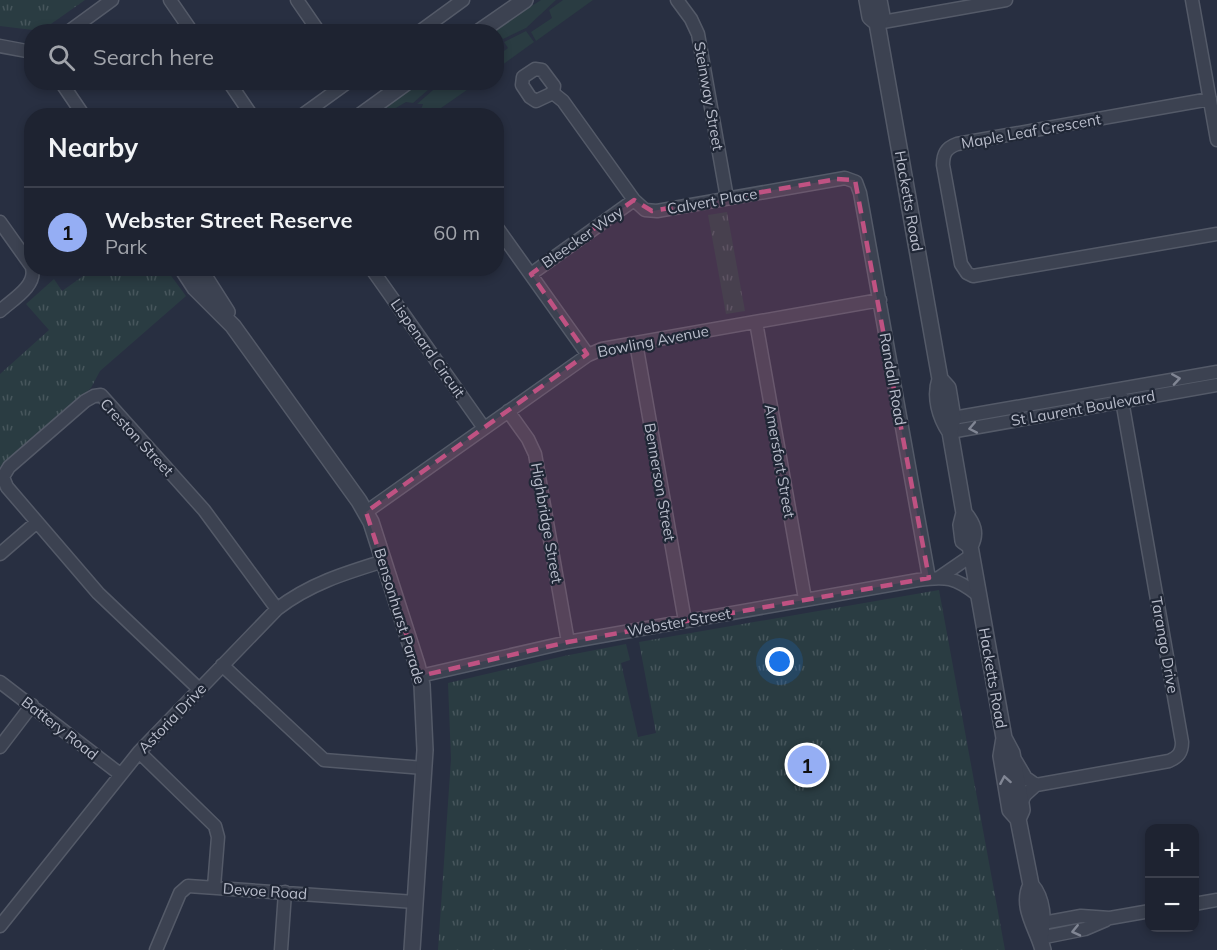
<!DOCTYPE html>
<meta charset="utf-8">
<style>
body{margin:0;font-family:Mulish,sans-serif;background:#2b2f3d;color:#f1f3f6}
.controls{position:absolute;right:18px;bottom:18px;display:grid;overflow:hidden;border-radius:12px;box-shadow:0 3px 9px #0003}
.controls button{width:54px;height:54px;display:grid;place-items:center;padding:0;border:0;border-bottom:2px solid #3c404d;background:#1e2331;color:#f1f3f6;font:30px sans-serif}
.you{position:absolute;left:780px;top:662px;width:21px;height:21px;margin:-15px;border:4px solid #fff;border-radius:50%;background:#1a73e8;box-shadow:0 0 0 9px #1a73e833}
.badge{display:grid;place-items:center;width:39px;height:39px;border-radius:50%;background:#95aef4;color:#111;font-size:20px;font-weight:700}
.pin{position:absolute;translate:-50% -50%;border:3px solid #fff;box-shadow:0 2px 6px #0006}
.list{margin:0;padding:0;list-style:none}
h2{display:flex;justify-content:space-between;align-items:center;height:78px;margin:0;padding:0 24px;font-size:26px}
h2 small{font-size:20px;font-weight:400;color:#a1a4ab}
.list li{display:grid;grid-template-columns:39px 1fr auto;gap:18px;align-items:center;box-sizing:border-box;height:90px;padding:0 24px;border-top:2px solid #3c404d}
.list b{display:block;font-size:22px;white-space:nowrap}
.list p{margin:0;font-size:20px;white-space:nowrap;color:#a1a4ab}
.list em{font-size:20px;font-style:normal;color:#a1a4ab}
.icon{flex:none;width:33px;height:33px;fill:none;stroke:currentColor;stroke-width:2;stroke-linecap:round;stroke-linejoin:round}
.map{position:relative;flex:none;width:1217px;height:950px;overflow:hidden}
.search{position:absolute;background:#1e2331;box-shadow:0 3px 9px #0003;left:24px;top:24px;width:480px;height:66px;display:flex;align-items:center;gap:15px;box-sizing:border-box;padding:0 21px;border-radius:24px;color:#a1a4ab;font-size:22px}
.panel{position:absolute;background:#1e2331;box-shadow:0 3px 9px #0003;left:24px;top:108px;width:480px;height:168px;border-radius:24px}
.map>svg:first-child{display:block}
</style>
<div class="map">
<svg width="1217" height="950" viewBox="0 0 1217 950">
<defs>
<pattern id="park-tufts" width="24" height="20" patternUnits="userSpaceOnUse" patternTransform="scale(1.5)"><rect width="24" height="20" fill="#2a3c42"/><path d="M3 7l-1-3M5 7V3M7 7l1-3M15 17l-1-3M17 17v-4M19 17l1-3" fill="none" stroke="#47565c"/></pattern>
</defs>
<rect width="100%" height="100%" fill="#282f41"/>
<!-- grass -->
<path fill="#2a3c42" d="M541 0H556L526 28 503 39 495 29Z
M563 0H593L536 41 531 32 552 18 549 10Z
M526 31 534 42 498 68 497 56 508 48 504 42Z
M417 83H436L413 103 406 102 384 115 371 116Z
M441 83H477L431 115H419L423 104H417Z"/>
<!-- park -->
<path fill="url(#park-tufts)" d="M0 0H85L41 31 0 26Z
M727 212 745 311 726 314 708 215Z
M93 269H166L186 296 100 371 91 388 0 467V374L49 330 26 304 54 279 62 291Z
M939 590 1005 950H438L451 759 448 683 564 656 626 644 630 660 621 663 638 737 656 733 639 642Z"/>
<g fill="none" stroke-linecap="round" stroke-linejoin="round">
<!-- minor casing -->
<g stroke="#545a68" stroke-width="15">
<path id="minor" d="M170 0 192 32
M297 0 319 32
M677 0 691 19 698 34 727 198
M1192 0 1217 140
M877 23 1006 0
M68 32 112 0
M419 32 463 0
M0 46 32 52
M61 82 84 116
M229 82 252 116
M553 93 536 101 530 97 522 85 523 77 535 69 542 70 554 86 553 93 563 101 634 200 645 210 657 211 845 178 856 182 860 193 929 578
M1210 99 957 144C946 148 943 154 943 165L961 264 967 273 973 276 1217 234
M301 116 348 82
M0 222 32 267
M496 226 588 355
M371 268 484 428
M531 274 634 200
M0 311C12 300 37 286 32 268
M756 322 805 599
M636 343 685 621
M508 411 528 439 535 454 568 642
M953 418 1217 372
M950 432 1217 385
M366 512 588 355 602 349 880 300
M0 554 37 522
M940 577 972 555
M222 665 324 760 424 768
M420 676 568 642 918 580C946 576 955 577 978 595
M0 682 120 774
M199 689 98 593 7 487 3 477 9 467 85 401 94 396 101 395 204 510 277 609
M0 747 32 705
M139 752 215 826 218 837 214 887
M1016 761 1026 778 1036 785
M1021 803 1025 795 1036 785 1169 761C1178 757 1182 753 1182 742L1120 389
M1194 904 1217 900
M1043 923 1081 916 1110 918 1150 911
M0 926 139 752 277 609C309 584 345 573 384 561
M1040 938 1085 929 1106 920
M156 950 180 893 188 886 415 902
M281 950 285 892"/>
</g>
<!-- tertiary casing -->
<g stroke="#545a68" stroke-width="18">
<path id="tertiary" d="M867 0 870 17 877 23
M879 0 882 16 877 23 940 379C934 397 940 417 950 432
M479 32 525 0
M360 116 407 82
M182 268 195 288 233 326 359 501 371 522 417 665 422 685 425 750 412 950
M199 268 227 312
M940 379 948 388 953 418 950 432 964 513 961 525 963 541 970 546
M964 513C973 524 977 533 970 546L1004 738 1001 756 1010 810 1018 819 1031 885C1043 899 1044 920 1040 938
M1004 738 1012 753 1021 803 1022 810 1018 819
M1031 885C1020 907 1038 929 1043 950"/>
</g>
<!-- minor -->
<use href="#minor" stroke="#3c4251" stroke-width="12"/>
<!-- tertiary -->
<use href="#tertiary" stroke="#3c4251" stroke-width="15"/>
</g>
<!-- one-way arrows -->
<defs><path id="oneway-chevron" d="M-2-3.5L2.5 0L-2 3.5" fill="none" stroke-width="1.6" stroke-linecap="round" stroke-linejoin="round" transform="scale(1.5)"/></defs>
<g stroke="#818694">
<use href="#oneway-chevron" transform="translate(1176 379) rotate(-9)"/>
<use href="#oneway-chevron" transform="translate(973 428) rotate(169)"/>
<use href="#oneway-chevron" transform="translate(1005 780) rotate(-100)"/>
<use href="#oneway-chevron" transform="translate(1076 931) rotate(167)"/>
</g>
<!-- marked area -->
<path fill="#bf5282" fill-opacity="0.2" stroke="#bf5282" stroke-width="4.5" stroke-dasharray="12 8" stroke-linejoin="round" d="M837 179 855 180 929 578 568 642 420 676 366 512 587 354 531 274 634 200 652 211Z"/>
<g text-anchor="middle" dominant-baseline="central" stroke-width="4.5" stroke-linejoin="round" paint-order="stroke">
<!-- street labels -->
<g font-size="15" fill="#b9bdcb" stroke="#202736">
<text transform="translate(709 96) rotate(80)">Steinway Street</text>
<text transform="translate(1031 131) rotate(-10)">Maple Leaf Crescent</text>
<text transform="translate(712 201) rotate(-10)">Calvert Place</text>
<text transform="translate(909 201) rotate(80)">Hacketts Road</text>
<text transform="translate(582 237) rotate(-35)">Bleecker Way</text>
<text transform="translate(653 341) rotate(-11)">Bowling Avenue</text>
<text transform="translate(428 348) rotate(55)">Lispenard Circuit</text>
<text transform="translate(893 379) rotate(80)">Randall Road</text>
<text transform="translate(1083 408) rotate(-10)">St Laurent Boulevard</text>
<text transform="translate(137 437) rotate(47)">Creston Street</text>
<text transform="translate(780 461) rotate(80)">Amersfort Street</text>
<text transform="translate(660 482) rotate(80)">Bennerson Street</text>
<text transform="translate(547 523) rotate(80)">Highbridge Street</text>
<text transform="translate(400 616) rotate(73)">Bensonhurst Parade</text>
<text transform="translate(679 622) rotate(-10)">Webster Street</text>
<text transform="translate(1165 645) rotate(80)">Tarango Drive</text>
<text transform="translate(993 678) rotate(80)">Hacketts Road</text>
<text transform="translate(172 718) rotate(-46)">Astoria Drive</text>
<text transform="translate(60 728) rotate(38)">Battery Road</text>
<text transform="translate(265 891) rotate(4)">Devoe Road</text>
</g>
</g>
</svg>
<div class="controls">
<button>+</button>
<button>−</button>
</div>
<div class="you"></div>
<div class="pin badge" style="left:807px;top:765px">1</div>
<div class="search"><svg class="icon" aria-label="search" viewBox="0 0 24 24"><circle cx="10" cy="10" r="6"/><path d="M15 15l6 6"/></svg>Search here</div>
<section class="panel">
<h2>Nearby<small></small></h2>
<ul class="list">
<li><span class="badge">1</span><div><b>Webster Street Reserve</b><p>Park</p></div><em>60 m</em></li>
</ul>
</section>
</div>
